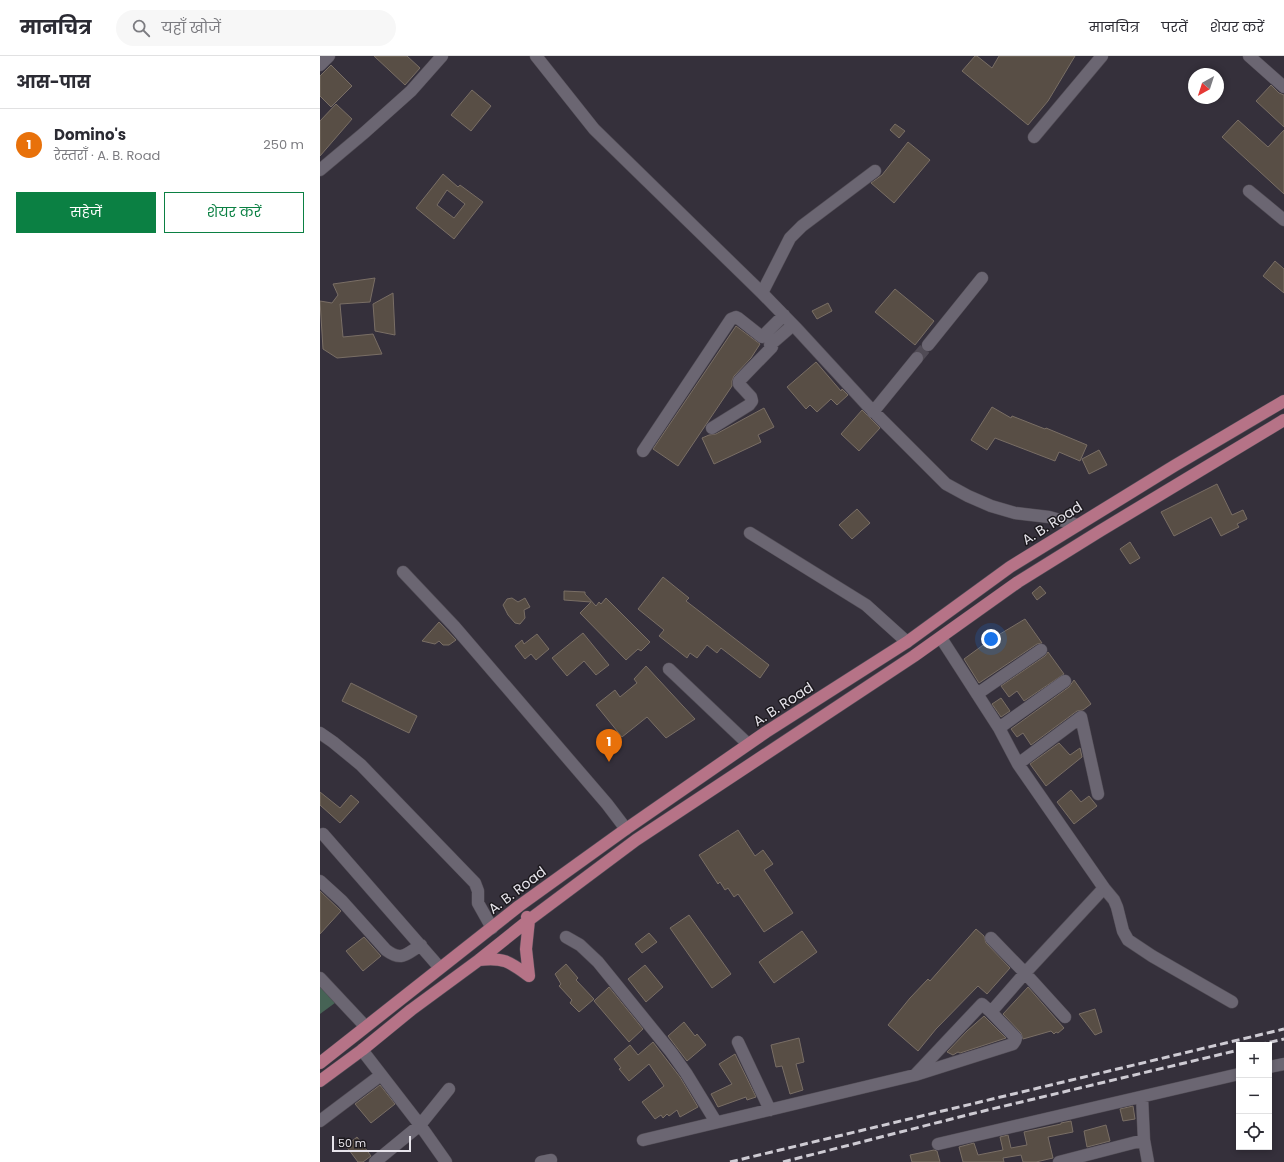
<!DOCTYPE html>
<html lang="hi">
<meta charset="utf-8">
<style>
body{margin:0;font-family:Poppins,"Noto Sans Devanagari",sans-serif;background:#f7f7f7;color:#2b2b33}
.controls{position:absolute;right:12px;bottom:12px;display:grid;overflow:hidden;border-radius:0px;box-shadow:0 2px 6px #0003}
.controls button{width:36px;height:36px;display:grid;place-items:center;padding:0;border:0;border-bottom:1px solid #e1e1e2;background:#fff;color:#2b2b33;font:20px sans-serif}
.compass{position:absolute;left:868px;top:12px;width:36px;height:36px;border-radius:50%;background:#fff;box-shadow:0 2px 6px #0003;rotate:219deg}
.scale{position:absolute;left:12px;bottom:10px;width:79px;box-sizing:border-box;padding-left:4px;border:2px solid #e7e4eb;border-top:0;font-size:11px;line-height:14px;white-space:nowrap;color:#e7e4eb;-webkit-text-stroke:3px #1c191e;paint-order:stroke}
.you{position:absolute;left:671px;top:583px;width:14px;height:14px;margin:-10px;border:3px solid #fff;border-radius:50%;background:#1a73e8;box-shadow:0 0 0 6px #1a73e833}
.badge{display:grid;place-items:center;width:26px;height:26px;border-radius:50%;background:#0b8043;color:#fff;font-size:13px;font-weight:700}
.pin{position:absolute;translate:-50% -33px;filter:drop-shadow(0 1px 2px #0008)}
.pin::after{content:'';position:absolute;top:21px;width:14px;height:12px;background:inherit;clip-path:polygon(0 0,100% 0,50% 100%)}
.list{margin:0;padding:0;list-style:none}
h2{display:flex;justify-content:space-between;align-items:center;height:52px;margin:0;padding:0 16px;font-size:17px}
h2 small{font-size:13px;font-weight:400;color:#7c7c81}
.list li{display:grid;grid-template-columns:26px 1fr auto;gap:12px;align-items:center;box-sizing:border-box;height:72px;padding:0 16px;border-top:1px solid #e1e1e2}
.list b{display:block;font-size:15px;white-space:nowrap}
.list p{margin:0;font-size:13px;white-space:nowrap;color:#7c7c81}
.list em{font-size:13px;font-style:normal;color:#7c7c81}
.actions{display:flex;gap:8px;padding:12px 16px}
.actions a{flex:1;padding:9px 0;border:1px solid #0b8043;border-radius:0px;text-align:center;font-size:14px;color:#0b8043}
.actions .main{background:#0b8043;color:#fff}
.icon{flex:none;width:22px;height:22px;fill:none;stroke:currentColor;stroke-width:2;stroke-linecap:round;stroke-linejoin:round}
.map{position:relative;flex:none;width:964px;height:1106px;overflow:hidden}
header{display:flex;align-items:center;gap:24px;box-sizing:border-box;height:56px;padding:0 20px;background:#fff;border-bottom:1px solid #e1e1e2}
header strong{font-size:19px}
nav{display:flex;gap:22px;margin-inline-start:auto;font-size:14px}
.search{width:280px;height:36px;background:#f7f7f7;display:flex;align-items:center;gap:10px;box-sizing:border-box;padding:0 14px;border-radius:22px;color:#7c7c81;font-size:15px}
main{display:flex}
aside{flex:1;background:#fff}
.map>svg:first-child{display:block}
</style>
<header>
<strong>मानचित्र</strong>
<div class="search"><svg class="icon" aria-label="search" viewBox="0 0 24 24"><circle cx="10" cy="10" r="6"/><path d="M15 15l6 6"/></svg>यहाँ खोजें</div>
<nav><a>मानचित्र</a><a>परतें</a><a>शेयर करें</a></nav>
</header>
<main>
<aside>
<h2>आस-पास<small></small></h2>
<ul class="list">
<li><span class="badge" style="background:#e8710a">1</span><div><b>Domino's</b><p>रेस्तराँ · A. B. Road</p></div><em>250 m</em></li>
</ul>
<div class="actions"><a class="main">सहेजें</a><a>शेयर करें</a></div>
</aside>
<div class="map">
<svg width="964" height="1106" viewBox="0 0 964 1106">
<rect width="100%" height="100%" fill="#35303b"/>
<!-- green -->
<path fill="#466355" d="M0 924 19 944 0 958Z"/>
<!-- building -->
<path fill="#584e45" stroke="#796e65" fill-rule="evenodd" d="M54 0H87L100 12 85 29Z
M655 0H657L672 12 679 0H755L728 45 708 69 642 15Z
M11 9 32 30 11 51 0 40V20Z
M951 29 959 37 964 39V71L936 45Z
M152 34 171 50 151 75 131 59Z
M16 48 32 63 0 100V65Z
M918 64 948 91 964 74V138L902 81Z
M575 68 585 75 579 82 570 74Z
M588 86 610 104 574 147 551 127 562 119Z
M123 118 138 131 140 129 163 146 134 183 96 152ZM127 134 145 148 134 162 117 149Z
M955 205 964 213V237L943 220Z
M55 222 50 246 20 248 23 281 53 278 62 298 17 302 3 293 0 245 12 247 18 239 13 228Z
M575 233 614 265 595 289 555 256Z
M73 237 75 279 55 275 53 248Z
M508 247 512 255 497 263 492 255Z
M416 270 440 288 431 302 414 320 412 325V330L358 410 333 393Z
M496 306 521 335 522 333 528 339 517 349 511 343 497 356 490 349 486 353 467 331Z
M672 351 691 362 692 360 725 373 726 372 767 389 760 405 739 396 735 405 675 382 667 394 651 384Z
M444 352 454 371 438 379 441 386 394 408 382 382 389 379 396 378Z
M542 354 560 372 539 395 521 378Z
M779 394 787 409 769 418 762 403Z
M897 428 912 459 923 454 927 463 917 468 919 471 901 480 891 461 854 480 841 456Z
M537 453 550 467 532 483 519 469Z
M810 486 820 502 810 508 800 493Z
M343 521 369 542 366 545 449 609 440 622 401 592 397 597 387 589 377 602 370 597 367 602 339 580 344 574 318 553Z
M720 530 726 537 717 544 712 537Z
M244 535 265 536V538L276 550 279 546 281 548 286 542 330 586 321 595 318 593 306 604 260 557 271 546 244 544Z
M192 542 198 546 205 542 210 551 204 554 205 562 200 568 195 567 188 559 183 549 187 543Z
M705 563 722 587 717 588 659 627 644 603 670 584Z
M119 566 136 584 129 589H123L119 585 115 588 102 585Z
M263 577 289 609 276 619 264 605 247 620 232 602Z
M217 578 229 593 216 604 211 598 205 603 195 590 202 584 204 588Z
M728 596 744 618 704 645 697 635 689 641 681 630 725 600Z
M326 610 375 663 346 682 327 661 302 681 276 649 295 634 300 641 317 627 314 623Z
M754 624 771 648 763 654 757 655 711 689 703 677 697 681 691 673 749 631Z
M31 627 97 660 89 677 22 645Z
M681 642 690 655 681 661 672 648Z
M739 687 750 699 760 692 762 701 726 730 710 708Z
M751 734 761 746 769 740 777 750 754 768 737 746Z
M0 736 20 752 31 739 39 746 20 767 0 749Z
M418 774 435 800 443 794 453 808 444 814 473 857 444 876 418 838 414 841 408 832 405 834 400 826 398 828 379 799Z
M0 835 21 855 0 878Z
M369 859 411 918 392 932 350 872Z
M656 873 664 880 666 887 690 912 667 938 658 930 616 973 598 995 568 969 590 942 608 923 610 925Z
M482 875 497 896 454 927 439 906Z
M329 877 337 886 322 897 315 888Z
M44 881 61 900 43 915 26 895Z
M246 908 258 922 256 924 274 943 259 956 250 947 252 944 239 930 241 928 235 918Z
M325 909 343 931 326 946 308 923Z
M289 931 323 973 309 986 274 945Z
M708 931 744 972 738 977 736 976 734 978 731 975 703 983 701 977 683 958Z
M775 953 782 976 775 979 759 958Z
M664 960 686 982 640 997 638 996 633 999 627 996 647 975Z
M364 966 375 980 377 978 386 989 367 1005 348 980Z
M479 982 484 1006 476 1008 483 1034 470 1038 462 1010 456 1011 451 989Z
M333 986 360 1021 378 1051 360 1061 357 1054 349 1060 347 1058 343 1062 341 1059 335 1063 322 1046 344 1030 329 1008 309 1025 299 1013 301 1012 294 1003 310 989 318 999Z
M415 998 436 1041 427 1044 426 1041 398 1051 391 1038 412 1028 399 1008Z
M60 1029 75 1048 51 1067 35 1048Z
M813 1050 815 1063 803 1065 800 1053Z
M751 1065 753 1076 728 1081 733 1102 716 1106H703L701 1099 683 1102 684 1106H643L639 1091 654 1087 658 1099 683 1094 680 1081 688 1079 691 1092 707 1089 704 1076 741 1068V1067Z
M786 1069 790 1085 767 1091 764 1075Z
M37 1081 51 1100 43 1106H38L26 1090Z
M614 1094 617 1095 620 1106H592L590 1099Z"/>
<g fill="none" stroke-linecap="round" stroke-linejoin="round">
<!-- minor-tunnel -->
<path stroke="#504b55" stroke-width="12" stroke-dasharray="12 6" stroke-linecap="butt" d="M597 302 608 289"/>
<!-- minor casing -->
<g stroke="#524d56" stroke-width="13">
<path id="minor" d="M216 0 274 73 442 237 477 273 547 349 626 428 648 440 671 450 695 457 729 461 758 469
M929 0 964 31
M0 9 9 0
M714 81 782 0
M0 114 44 77 91 35 122 0
M929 135 964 164
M442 237 470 182 482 170 555 115
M608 289 662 222
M553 356 597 302
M392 372 429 349 432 345 431 341 419 328V325L452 291 450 289 473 269
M323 395 411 263 416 261 418 262 442 281 464 259
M430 477 546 549 587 586
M83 516 134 570 287 748 306 773
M621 582 679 672 698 708 784 832 705 917 745 961
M349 613 428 688
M657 638 721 594
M679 672 745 625
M0 677 13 686 41 709 155 827 158 835V847L172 872
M698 708 761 661 778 738
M3 778 120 912
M0 825 22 845 66 894C82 906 86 898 101 889
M784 832 794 844 797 851 803 875 808 884 832 900 912 946
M246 881 260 889 278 906 351 996 366 1017 396 1066
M0 922 45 970
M671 956 705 917 671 882
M418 986 450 1054
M42 994 100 1069 129 1033
M949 1011 964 1008
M822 1041 824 1084 828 1106
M0 1065 61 1019
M323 1084 595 1019 662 948 671 956 696 982 695 985 693 988 595 1019
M618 1088 919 1018
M55 1106 100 1069 126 1106
M221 1106 231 1104
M739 1106 824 1084"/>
</g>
<!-- major casing -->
<g stroke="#524d56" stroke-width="13">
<path id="major" d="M207 861 209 864 206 893 209 920
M159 904C184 901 190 906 209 920
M0 1007 199 850 306 773 446 676 587 586 690 511 854 410 964 345
M0 1025 42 994 91 954 159 904 209 864 316 784 594 600 698 526 780 475 964 364"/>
</g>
<!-- minor -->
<use href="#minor" stroke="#6b6672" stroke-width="12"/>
<!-- major -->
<use href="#major" stroke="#b67387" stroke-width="12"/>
<!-- rail -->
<path stroke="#cecbd3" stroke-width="3" stroke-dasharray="8 4" stroke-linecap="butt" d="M938 989 964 983
M410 1106 964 973
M463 1106 651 1058 919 994"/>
</g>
<g text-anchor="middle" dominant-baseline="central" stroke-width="3" stroke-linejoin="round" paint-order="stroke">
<!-- street labels -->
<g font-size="14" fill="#e7e4eb" stroke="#1c191e">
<text transform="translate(732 467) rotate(-32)">A. B. Road</text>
<text transform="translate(463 648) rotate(-33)">A. B. Road</text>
<text transform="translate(197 834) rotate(-37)">A. B. Road</text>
</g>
</g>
</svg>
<div class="controls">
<button>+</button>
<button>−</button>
<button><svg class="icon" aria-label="locate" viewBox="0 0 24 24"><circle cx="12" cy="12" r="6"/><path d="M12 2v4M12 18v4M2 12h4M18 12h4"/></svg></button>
</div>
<svg class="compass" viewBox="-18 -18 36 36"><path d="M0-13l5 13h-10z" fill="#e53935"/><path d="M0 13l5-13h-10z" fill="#7c7c81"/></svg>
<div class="scale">50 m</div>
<div class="you"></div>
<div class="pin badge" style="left:289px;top:706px;background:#e8710a">1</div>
</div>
</main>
